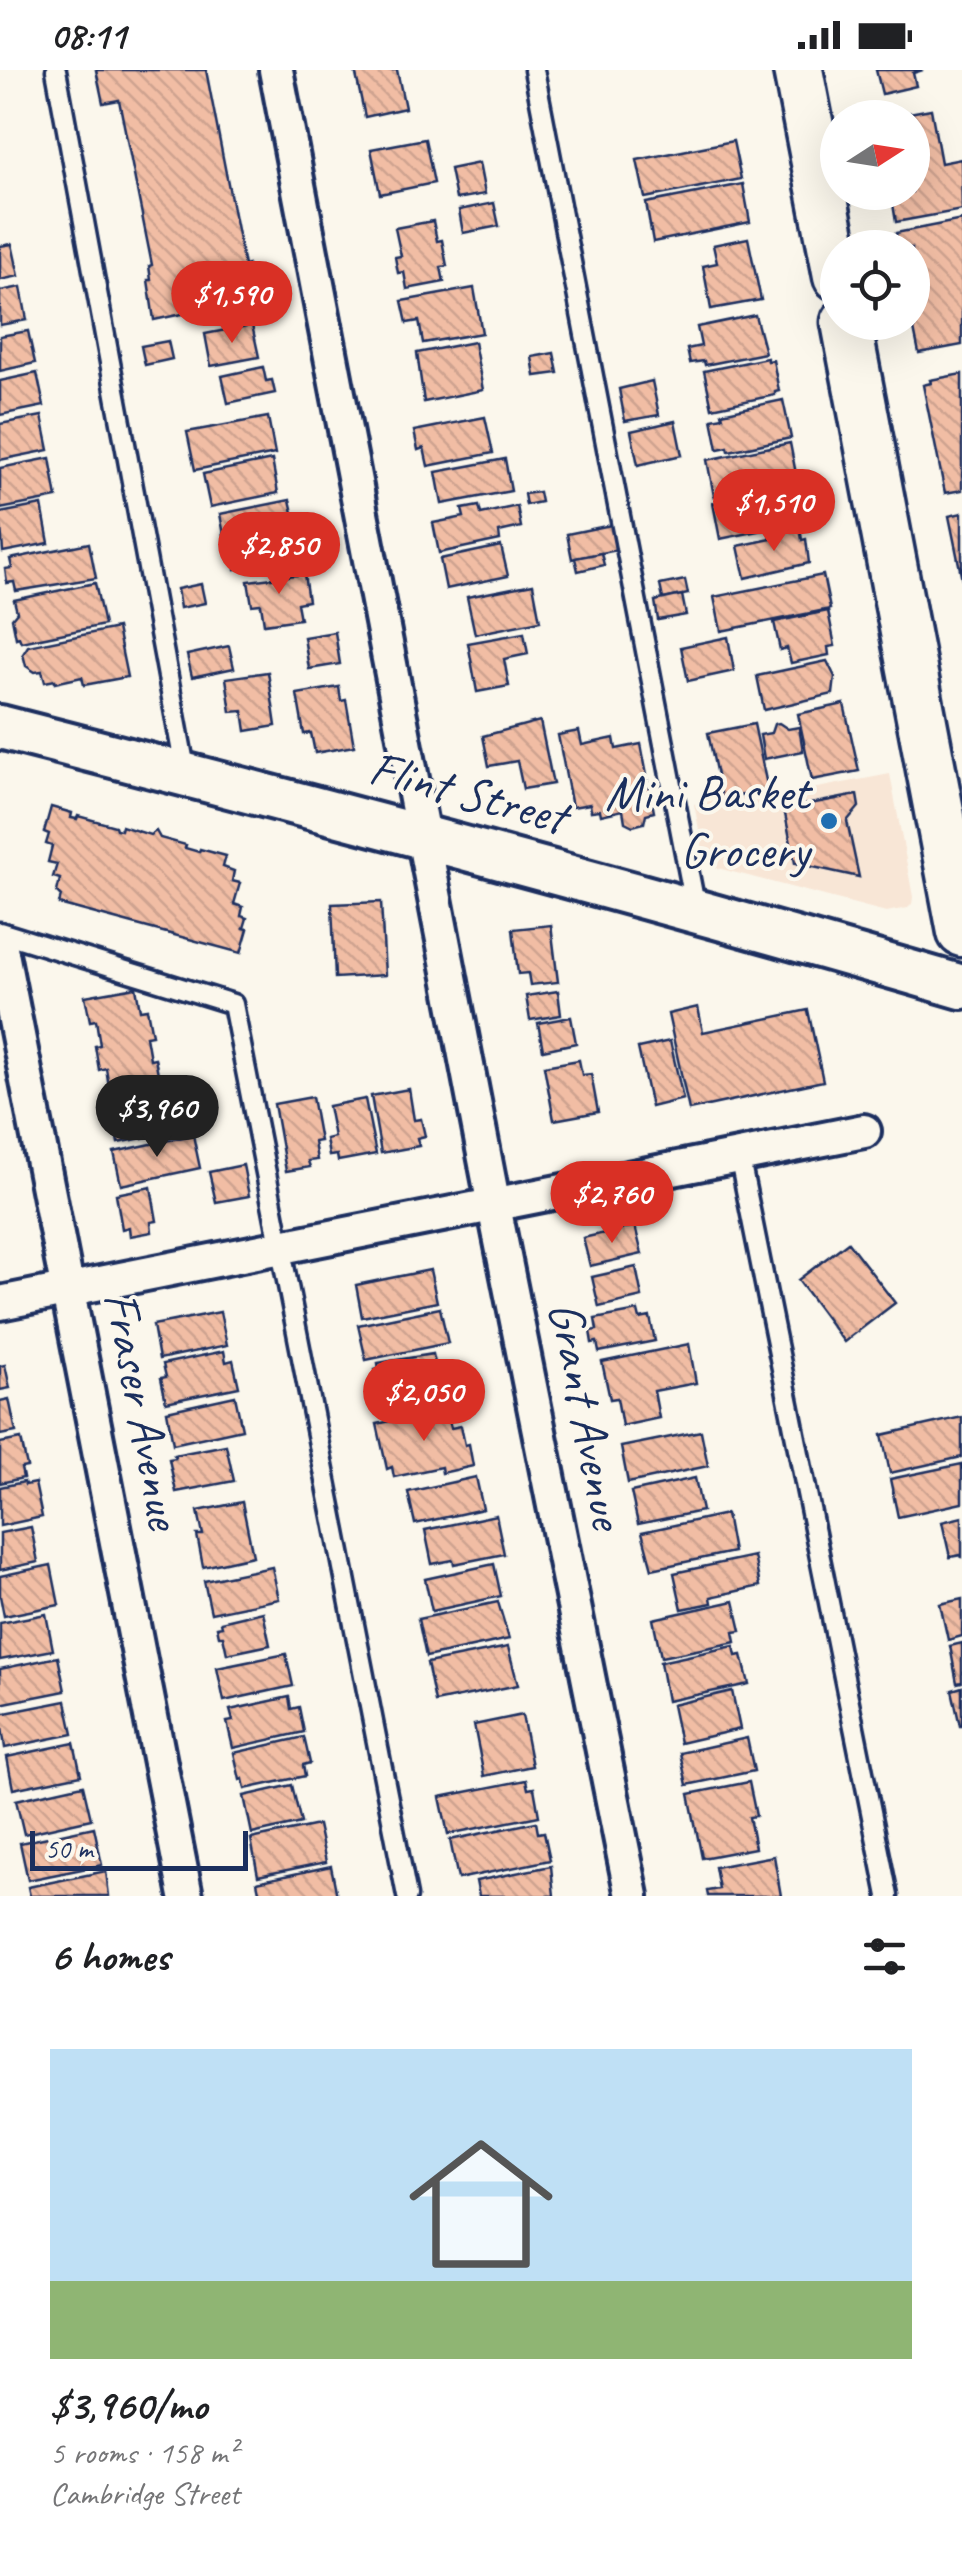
<!DOCTYPE html>
<meta charset="utf-8">
<style>
:root{--surface:#fff;--page:#f6f6f6;--text:#202124;--muted:#757577;--line:#e0e0e0;--accent:#d93025}
body{margin:0;font-family:Caveat,sans-serif;background:var(--page);color:var(--text);height:100vh;display:flex;flex-direction:column;font-size:38px;white-space:nowrap}
*{box-sizing:border-box;margin:0}
p{font-size:32px;color:var(--muted)}
.icon{flex:none;width:55px;height:55px;fill:none;stroke:currentColor;stroke-width:2;stroke-linecap:round;stroke-linejoin:round}
.map{position:relative;height:1826px;overflow:hidden}
.panel{display:flex;flex-direction:column;background:var(--surface);flex:1}
.panel>*{flex:none}
.needle{width:65px;rotate:78deg}
.fabs{position:absolute;left:820px;top:30px;display:grid;gap:20px}
.fabs a{display:grid;place-items:center;width:110px;height:110px;border-radius:50%;background:var(--surface);box-shadow:0 10px 40px #0002;font-size:50px}
.scale{position:absolute;left:30px;bottom:25px;width:218px;box-sizing:border-box;padding-left:10px;border:5px solid #1b2f5e;border-top:0;font-size:28px;line-height:35px;white-space:nowrap;color:#1b2f5e;-webkit-text-stroke:8px #fbf7ec;paint-order:stroke}
.price{position:absolute;translate:-50% -85px;padding:0 22px;border-radius:35px;background:var(--accent);color:#fff;font-size:32px;line-height:65px;filter:drop-shadow(0 2px 5px #0008)}
.price::after{content:'';position:absolute;left:50%;top:60px;width:30px;height:22px;margin-left:-15px;background:inherit;clip-path:polygon(0 0,100% 0,50% 100%)}
.price.on{background:#222;color:#fff}
ul{padding:0;list-style:none}
li{display:grid;align-content:center;gap:20px;height:530px;padding:0 50px}
li+li{border-top:2px solid var(--line)}
li span{display:grid;place-items:center;height:310px;border-radius:0px;color:#555}
li>.icon{margin-inline-start:auto}
span .icon{width:180px;height:180px;fill:#fffc;stroke-width:1}
li b{font-size:42px}
h2{display:flex;justify-content:space-between;align-items:center;height:120px;padding:0 50px;font-size:42px}
.status{display:flex;justify-content:space-between;align-items:center;height:70px;padding:0 50px;background:var(--surface);direction:ltr}
.status svg{height:28px;fill:currentColor}
.map>svg:first-child{display:block}
</style>
<div class="status"><b>08:11</b><svg viewBox="0 0 49 12"><path d="M0 12V9h3v3zM5 12V6h3v6zM10 12V3h3v9zM15 12V0h3v12zM26 1h20v11H26zM47 4h2v5h-2z"/></svg></div>
<div class="map">
<svg width="962" height="1826" viewBox="0 0 962 1826">
<defs>
<pattern id="building-back-hatch" width="6" height="6" patternUnits="userSpaceOnUse" patternTransform="scale(2.5)"><rect width="6" height="6" fill="#f1bda4"/><path d="M-1 5l2 2M0 0l6 6M5-1l2 2" fill="none" stroke="#cea390"/></pattern>
</defs>
<rect width="100%" height="100%" fill="#fbf7ec"/>
<filter id="ink" filterUnits="userSpaceOnUse"><feTurbulence type="fractalNoise" baseFrequency=".01" numOctaves="2"/><feDisplacementMap in="SourceGraphic" scale="20" xChannelSelector="R" yChannelSelector="G"/><feConvolveMatrix kernelMatrix="1 2 1 2 8 2 1 2 1" color-interpolation-filters="sRGB"/></filter>
<g filter="url(#ink)">
<polygon fill="#f8e6d6" points="890,704 913,827 912,834 908,838 886,842 706,795 694,734 768,720 770,727"/>
<g fill="url(#building-back-hatch)" stroke="#1b2f5e" stroke-width="2.5">
<polygon points="96,0 206,0 244,196 248,195 257,233 207,243 206,239 154,250 148,210 151,210 149,196 152,195 119,30 103,33"/>
<polygon points="355,0 397,0 405,38 365,47"/>
<polygon points="876,0 923,0 913,3 916,16 882,24"/>
<polygon points="931,39 941,93 961,89 962,140 896,152 891,122 912,122 912,48 882,48"/>
<polygon points="425,69 434,113 380,124 371,79"/>
<polygon points="733,71 741,109 645,128 637,90"/>
<polygon points="479,93 485,124 456,129 450,99"/>
<polygon points="743,114 750,152 653,172 646,133"/>
<polygon points="494,133 499,156 463,163 459,140"/>
<polygon points="962,150 962,275 919,283 912,249 912,178 899,178 896,163"/>
<polygon points="433,151 437,171 442,170 447,196 441,197 444,212 407,219 404,202 398,203 395,187 401,186 395,158"/>
<polygon points="748,168 761,230 711,239 703,196 717,193 713,175"/>
<polygon points="12,174 19,206 0,210 0,176"/>
<polygon points="21,217 27,250 0,255 0,221"/>
<polygon points="474,218 482,263 423,273 419,251 407,253 402,231"/>
<polygon points="755,245 765,283 705,295 704,291 690,293 687,279 701,276 697,257"/>
<polygon points="252,255 259,287 211,296 205,264"/>
<polygon points="28,261 35,293 0,301 0,266"/>
<polygon points="168,271 172,289 145,295 141,276"/>
<polygon points="474,272 483,320 424,332 417,283"/>
<polygon points="554,283 558,303 535,306 532,287"/>
<polygon points="767,288 768,291 773,290 779,321 775,322 775,325 712,338 704,301"/>
<polygon points="263,297 266,311 272,310 275,323 228,333 222,306"/>
<polygon points="37,303 44,336 0,345 0,311"/>
<polygon points="962,304 962,420 945,423 923,315 931,313 930,310"/>
<polygon points="652,311 659,345 625,351 619,319"/>
<polygon points="783,330 791,368 729,381 728,377 718,379 712,349 723,347 722,343"/>
<polygon points="42,346 49,380 0,390 0,354"/>
<polygon points="268,347 275,384 195,400 187,362"/>
<polygon points="485,347 493,383 428,396 424,378 418,380 414,361"/>
<polygon points="675,351 682,385 638,395 631,361"/>
<polygon points="790,373 797,409 714,426 707,390"/>
<polygon points="50,388 57,428 0,439 0,398"/>
<polygon points="505,389 511,421 442,434 436,402"/>
<polygon points="272,390 278,423 210,437 203,404"/>
<polygon points="796,416 803,452 720,469 713,433"/>
<polygon points="539,422 541,432 526,435 524,424"/>
<polygon points="290,430 296,455 291,456 292,462 298,461 302,486 235,499 229,469 225,470 220,444"/>
<polygon points="42,435 49,473 3,482 0,443"/>
<polygon points="479,436 481,444 517,436 521,457 499,462 500,470 439,483 433,453 464,447 462,439"/>
<polygon points="962,443 962,509 949,446"/>
<polygon points="611,455 617,480 572,489 567,464"/>
<polygon points="800,458 802,470 806,469 809,493 745,508 738,476 771,469 770,465"/>
<polygon points="89,473 96,508 16,521 14,512 7,513 5,499 12,498 10,489"/>
<polygon points="501,476 508,506 446,519 440,489"/>
<polygon points="601,483 604,495 578,501 575,488"/>
<polygon points="304,504 308,531 297,533 300,549 264,554 261,534 252,535 248,511"/>
<polygon points="823,505 830,539 721,561 714,527"/>
<polygon points="685,510 688,524 663,529 660,515"/>
<polygon points="95,513 104,555 21,572 19,567 16,568 12,548 17,542 14,530"/>
<polygon points="201,514 205,533 180,538 177,519"/>
<polygon points="533,514 540,551 475,564 467,527"/>
<polygon points="682,525 686,545 658,550 655,531"/>
<polygon points="828,541 835,576 828,577 829,585 791,593 787,578 780,580 774,552"/>
<polygon points="117,558 127,607 84,615 82,607 55,613 55,610 45,612 42,601 35,602 26,596 23,584 28,576"/>
<polygon points="335,562 340,594 309,599 304,567"/>
<polygon points="524,563 528,584 504,589 509,616 477,622 468,573"/>
<polygon points="728,567 734,601 688,611 681,577"/>
<polygon points="229,576 234,598 192,607 187,585"/>
<polygon points="827,591 835,607 833,624 764,640 757,606"/>
<polygon points="268,602 276,656 246,661 243,641 231,642 226,608"/>
<polygon points="339,617 341,631 346,630 354,676 315,683 311,663 304,664 297,624"/>
<polygon points="844,634 859,701 812,710 798,644"/>
<polygon points="540,651 553,714 523,719 517,691 489,696 483,666"/>
<polygon points="779,653 788,659 799,657 803,681 764,689 760,665 771,663 774,654"/>
<polygon points="754,654 768,720 722,729 708,663"/>
<polygon points="579,661 582,675 614,668 616,679 641,674 654,742 646,744 644,753 633,756 625,752 623,740 601,745 600,740 591,741 590,734 572,737 558,665"/>
<polygon points="857,725 859,737 847,751 859,807 795,793 784,739"/>
<polygon points="51,737 72,743 71,748 77,749 78,746 115,756 116,759 121,760 122,756 150,765 156,761 160,768 186,775 185,778 199,782 200,779 226,786 223,797 234,801 232,811 240,813 234,834 243,837 241,846 247,848 244,858 248,859 241,883 59,834 61,826 57,822 60,809 53,807 57,794 48,792 52,776 46,774 49,764 44,762"/>
<polygon points="381,832 385,905 335,908 332,834"/>
<polygon points="551,855 558,912 530,915 528,903 518,904 513,859"/>
<polygon points="136,917 140,940 147,939 152,965 146,966 150,989 155,988 160,1014 110,1023 106,998 99,1000 95,976 100,975 96,950 90,951 85,926"/>
<polygon points="558,921 561,945 530,950 526,926"/>
<polygon points="698,937 703,962 808,940 823,1011 689,1040 668,944"/>
<polygon points="571,947 576,973 543,980 538,953"/>
<polygon points="670,971 683,1029 651,1037 638,978"/>
<polygon points="579,990 582,1005 591,1004 598,1042 554,1050 544,996"/>
<polygon points="195,1019 203,1056 118,1073 111,1036"/>
<polygon points="409,1019 414,1050 421,1049 425,1066 417,1068 419,1076 381,1083 371,1026"/>
<polygon points="312,1027 320,1071 314,1072 317,1090 308,1091 310,1097 286,1101 274,1034"/>
<polygon points="365,1029 376,1084 338,1091 337,1085 329,1086 326,1069 334,1067 328,1036"/>
<polygon points="193,1065 200,1098 121,1115 114,1082"/>
<polygon points="243,1095 249,1126 216,1132 209,1102"/>
<polygon points="151,1117 157,1151 151,1152 152,1162 130,1166 129,1157 122,1159 116,1124"/>
<polygon points="635,1156 642,1184 590,1196 583,1168"/>
<polygon points="848,1172 895,1233 844,1272 798,1210"/>
<polygon points="636,1197 642,1227 599,1237 592,1207"/>
<polygon points="430,1200 437,1232 362,1247 356,1215"/>
<polygon points="440,1238 448,1273 366,1290 358,1255"/>
<polygon points="638,1241 640,1249 650,1247 655,1271 599,1282 597,1272 592,1273 590,1261 597,1260 595,1249"/>
<polygon points="220,1242 227,1275 159,1289 153,1255"/>
<polygon points="689,1274 696,1313 654,1321 659,1348 622,1356 617,1328 610,1329 602,1292"/>
<polygon points="224,1281 226,1292 233,1290 239,1317 166,1332 161,1308 166,1307 163,1294"/>
<polygon points="433,1284 441,1321 394,1330 390,1311 378,1314 375,1300 379,1299 378,1293"/>
<polygon points="5,1295 10,1318 0,1320 0,1296"/>
<polygon points="235,1326 242,1359 173,1374 167,1341"/>
<polygon points="9,1329 16,1362 0,1365 0,1331"/>
<polygon points="446,1339 451,1358 461,1356 465,1375 469,1374 473,1396 442,1403 441,1397 394,1407 392,1397 387,1399 377,1354"/>
<polygon points="962,1347 962,1387 890,1403 882,1365"/>
<polygon points="701,1361 708,1396 628,1413 621,1377"/>
<polygon points="21,1369 27,1397 21,1398 23,1408 0,1413 0,1373"/>
<polygon points="226,1375 234,1411 176,1422 169,1389 175,1388 174,1385"/>
<polygon points="962,1394 962,1433 898,1447 890,1409"/>
<polygon points="476,1407 483,1439 415,1454 408,1422"/>
<polygon points="695,1408 702,1441 638,1454 631,1422"/>
<polygon points="24,1412 25,1415 35,1413 42,1447 0,1456 0,1417"/>
<polygon points="242,1432 253,1486 203,1497 197,1465 203,1465 198,1441"/>
<polygon points="726,1444 733,1482 652,1499 642,1462"/>
<polygon points="496,1445 504,1484 454,1494 453,1490 432,1494 425,1460"/>
<polygon points="962,1447 962,1488 961,1485 950,1487 942,1452"/>
<polygon points="31,1457 38,1492 0,1500 0,1463"/>
<polygon points="754,1486 760,1516 711,1527 712,1533 682,1539 674,1503"/>
<polygon points="494,1494 501,1526 432,1541 425,1509"/>
<polygon points="51,1495 59,1535 4,1546 0,1526 0,1506"/>
<polygon points="272,1497 279,1529 211,1543 204,1511"/>
<polygon points="962,1529 962,1566 948,1570 940,1534"/>
<polygon points="734,1531 741,1561 734,1562 736,1572 661,1587 653,1549"/>
<polygon points="498,1532 509,1569 426,1587 418,1549"/>
<polygon points="263,1542 270,1575 227,1584 223,1566 219,1566 217,1557 222,1556 221,1552"/>
<polygon points="46,1544 53,1580 0,1590 0,1553"/>
<polygon points="962,1573 962,1612 957,1613 950,1576"/>
<polygon points="734,1576 736,1586 742,1585 749,1614 667,1631 660,1592"/>
<polygon points="508,1577 518,1615 435,1632 427,1593"/>
<polygon points="286,1584 293,1616 224,1631 217,1598"/>
<polygon points="58,1587 65,1621 0,1634 0,1599"/>
<polygon points="962,1617 962,1656 960,1656 952,1620"/>
<polygon points="732,1621 740,1659 680,1673 672,1635"/>
<polygon points="289,1627 291,1639 299,1637 304,1662 233,1678 227,1652 233,1651 230,1640"/>
<polygon points="66,1631 73,1664 5,1678 0,1644"/>
<polygon points="522,1645 532,1696 484,1706 474,1655"/>
<polygon points="304,1667 310,1693 303,1695 305,1706 245,1719 243,1709 240,1710 234,1683"/>
<polygon points="747,1668 754,1701 687,1715 680,1683"/>
<polygon points="74,1673 81,1705 13,1719 7,1687"/>
<polygon points="526,1710 528,1719 534,1718 539,1746 448,1764 440,1727"/>
<polygon points="749,1712 756,1746 749,1747 755,1778 702,1788 689,1724"/>
<polygon points="83,1715 91,1749 24,1764 16,1730"/>
<polygon points="292,1715 301,1753 252,1764 244,1726"/>
<polygon points="536,1752 538,1763 544,1762 550,1790 458,1809 450,1770"/>
<polygon points="318,1755 326,1792 258,1806 251,1769"/>
<polygon points="94,1757 102,1795 28,1810 20,1773"/>
<polygon points="774,1786 781,1826 708,1826 707,1821 719,1819 715,1797"/>
<polygon points="331,1796 337,1826 260,1826 257,1812"/>
<polygon points="551,1796 554,1826 479,1826 476,1811"/>
<polygon points="106,1801 109,1826 30,1826 28,1817"/>
</g>
<g fill="none" stroke-linecap="round" stroke-linejoin="round">
<g stroke="#1b2f5e" stroke-width="25">
<g id="service">
<polyline points="56,0 186,704"/>
<polyline points="534,0 696,840"/>
<polyline points="0,862 233,934 407,1826"/>
<polyline points="739,1085 888,1826"/>
</g>
</g>
<g stroke="#1b2f5e" stroke-width="40">
<g id="minor">
<polyline points="276,0 494,1136 632,1826"/>
<polyline points="0,873 186,1826"/>
<polyline points="0,1233 864,1061"/>
</g>
</g>
<g stroke="#1b2f5e" stroke-width="50">
<path id="tertiary" d="M0 657C322 739 643 824 962 917"/>
</g>
<g stroke="#1b2f5e" stroke-width="55">
<g id="secondary">
<polyline points="798,0 838,206"/>
<polyline points="846,252 962,862"/>
</g>
</g>
<use href="#service" stroke="#fbf7ec" stroke-width="18"/>
<use href="#minor" stroke="#fbf7ec" stroke-width="32"/>
<use href="#tertiary" stroke="#fbf7ec" stroke-width="42"/>
<use href="#secondary" stroke="#fbf7ec" stroke-width="48"/>
</g>
</g>
<circle fill="#1f6fb2" stroke="#fbf7ec" stroke-width="4" cx="829" cy="751" r="10"/>
<g text-anchor="middle" dominant-baseline="central" stroke-width="8" stroke-linejoin="round" paint-order="stroke">
<g font-size="50" fill="#1b2f5e" stroke="#fbf7ec">
<text transform="translate(468 722) rotate(15)">Flint Street</text>
<text transform="translate(143 1340) rotate(79)">Fraser Avenue</text>
<text transform="translate(587 1345) rotate(79)">Grant Avenue</text>
</g>
<g font-size="50" fill="#1b2f5e" stroke="#fbf7ec" text-anchor="end">
<text x="809" y="722">Mini Basket<tspan x="809" dy="58">Grocery</tspan></text>
</g>
</g>
</svg>
<div class="fabs">
<a><svg class="needle" viewBox="-14 -14 28 28"><path d="M0-13l5 13h-10z" fill="#e53935"/><path d="M0 13l5-13h-10z" fill="#757577"/></svg></a>
<a><svg class="icon" aria-label="locate" viewBox="0 0 24 24"><circle cx="12" cy="12" r="6"/><path d="M12 2v4M12 18v4M2 12h4M18 12h4"/></svg></a>
</div>
<div class="scale">50 m</div>
<b class="price" style="left:232px;top:276px">$1,590</b>
<b class="price" style="left:774px;top:484px">$1,510</b>
<b class="price" style="left:279px;top:527px">$2,850</b>
<b class="price on" style="left:157px;top:1090px">$3,960</b>
<b class="price" style="left:612px;top:1176px">$2,760</b>
<b class="price" style="left:424px;top:1374px">$2,050</b>
</div>
<section class="panel">
<h2>6 homes<svg class="icon" aria-label="filters" viewBox="0 0 24 24"><path d="M4 7h16M4 17h16"/><circle cx="9" cy="7" r="2"/><circle cx="15" cy="17" r="2"/></svg></h2>
<ul>
<li><span style="background:linear-gradient(#bfe0f5 75%,#8fb573 0)"><svg class="icon" aria-label="home" viewBox="0 0 24 24"><path d="M3 11l9-7 9 7M6 9v11h12V9"/></svg></span><div><b>$3,960/mo</b><p>5 rooms · 158 m²</p><p>Cambridge Street</p></div></li>
</ul>
</section>
